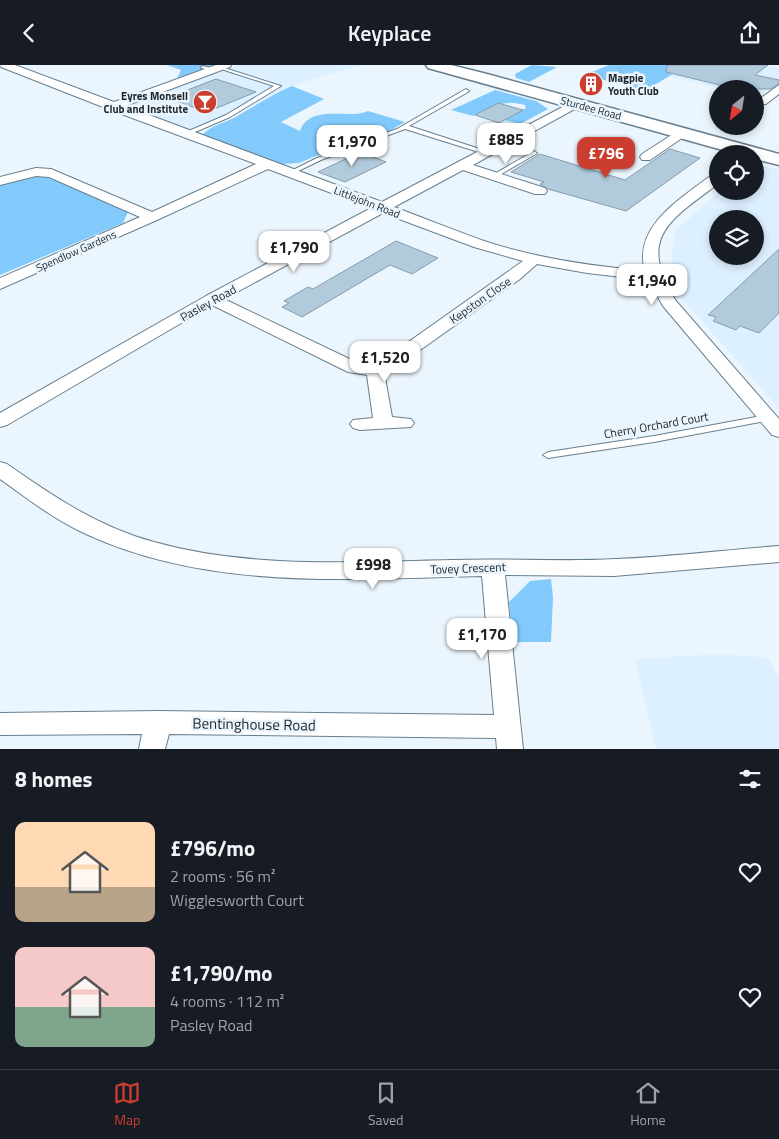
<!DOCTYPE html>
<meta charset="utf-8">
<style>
:root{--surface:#171b24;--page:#242831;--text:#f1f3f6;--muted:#9ea1a6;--line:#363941;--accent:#ca3d2f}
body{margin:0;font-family:"Titillium Web",sans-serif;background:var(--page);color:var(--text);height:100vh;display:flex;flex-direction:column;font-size:19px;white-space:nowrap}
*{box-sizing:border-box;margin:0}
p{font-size:16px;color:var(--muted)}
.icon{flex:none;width:28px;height:28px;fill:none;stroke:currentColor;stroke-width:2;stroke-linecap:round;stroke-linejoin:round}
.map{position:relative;height:684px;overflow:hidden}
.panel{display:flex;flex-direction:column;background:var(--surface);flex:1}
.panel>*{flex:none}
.needle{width:32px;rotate:210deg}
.controls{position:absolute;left:709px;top:15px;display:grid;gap:10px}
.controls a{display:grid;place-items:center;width:55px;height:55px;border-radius:50%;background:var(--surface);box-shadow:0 2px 8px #0003;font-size:25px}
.price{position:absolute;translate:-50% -42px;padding:0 11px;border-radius:10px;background:#fff;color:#222;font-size:16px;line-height:32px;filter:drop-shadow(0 1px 2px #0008)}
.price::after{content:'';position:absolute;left:50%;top:30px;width:15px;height:11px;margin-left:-8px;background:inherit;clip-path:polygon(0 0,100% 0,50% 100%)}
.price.active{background:var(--accent);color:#fff}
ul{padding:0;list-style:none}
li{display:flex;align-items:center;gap:15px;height:125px;padding:0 15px}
li span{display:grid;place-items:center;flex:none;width:140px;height:100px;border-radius:10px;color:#555}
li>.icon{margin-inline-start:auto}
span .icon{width:60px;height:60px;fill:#fffc;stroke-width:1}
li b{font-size:21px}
h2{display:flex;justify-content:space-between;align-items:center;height:60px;padding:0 15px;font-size:21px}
header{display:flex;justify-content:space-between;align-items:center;height:65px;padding:0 15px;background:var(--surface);font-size:22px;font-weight:600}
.tab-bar{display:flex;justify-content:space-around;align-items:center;height:70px;border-top:1px solid var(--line);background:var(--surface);font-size:14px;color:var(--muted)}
.tab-bar a{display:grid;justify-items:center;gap:2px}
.tab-bar .active{color:var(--accent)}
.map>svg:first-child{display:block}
</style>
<header><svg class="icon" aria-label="back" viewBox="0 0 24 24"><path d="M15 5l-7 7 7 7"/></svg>Keyplace<svg class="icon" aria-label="share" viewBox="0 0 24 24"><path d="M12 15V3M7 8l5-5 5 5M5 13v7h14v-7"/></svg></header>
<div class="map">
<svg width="779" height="684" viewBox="0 0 779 684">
<rect width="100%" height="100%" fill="#ebf5fd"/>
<g fill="#ddf0ff" fill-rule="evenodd">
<polygon points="238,0 361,0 285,23 227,54 193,65 134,45 131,38"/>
<polygon points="687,0 766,0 779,3 779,16 757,32 755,32 755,24 722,24 669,11"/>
<path d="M755 100 779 104V343L683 235 670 209 675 166 720 126H755ZM718 154H755V191H718Z"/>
<polygon points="720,589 769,593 776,609 779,609 779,684 656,684 635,594"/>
</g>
<g fill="#82cafc">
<polygon points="167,0 216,0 177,14 181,5"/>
<polygon points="532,0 557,2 529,17 516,13 515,9"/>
<polygon points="609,0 687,0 645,26 585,10"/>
<path d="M292 21 324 34 281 57 300 66C310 38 350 55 368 46L405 57 386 68 338 82 299 98 282 99 201 72C209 61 221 59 234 53 253 42 271 30 292 21Z"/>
<path d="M495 25 536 36 548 44 520 59 504 55 526 43 525 40C504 34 491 42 473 51L451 45Z"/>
<polygon points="34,110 51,112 128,147 123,158 0,210 0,119"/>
<polygon points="551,514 553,532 551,577 513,577 509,537 530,516"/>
</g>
<g fill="#b1cadc" stroke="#859dae">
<polygon points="667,0 768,0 755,10 779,15 779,18 771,24 736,24 666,7"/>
<polygon points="216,14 256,27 207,47 167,33"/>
<polygon points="498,38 523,45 499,58 475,50"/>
<polygon points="670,84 700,93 626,146 548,124 540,119 544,117 511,107 540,89 625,115"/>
<polygon points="360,87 386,97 345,117 318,107"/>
<polygon points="396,176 438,193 412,209 390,200 302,252 282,242 289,238 284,236 308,222 313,224"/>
<polygon points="779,184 779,248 759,268 740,261 736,265 713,256 716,252 708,250"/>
</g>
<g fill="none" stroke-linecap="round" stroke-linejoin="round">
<g stroke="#677f8f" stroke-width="2">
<g id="lane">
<polygon points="203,1 215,4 215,5 213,6 201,3 201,2"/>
<polygon points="218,1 281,21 230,52 188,70 184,70 184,68 226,50 274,21 218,3"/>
<polygon points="466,24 469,26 468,27 409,61 489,87 489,89 485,89 405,64 321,95 292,109 287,108 317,93 397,64"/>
<polygon points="534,86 537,88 536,89 496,112 491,111"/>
<polygon points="767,350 771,353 770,355 654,377 548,393 543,390 548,387 654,371"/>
</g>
</g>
<g stroke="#677f8f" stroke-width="2">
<g id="street">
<path d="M0 0H15L114 37 216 0H231L230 2 125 41 382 137 572 37H580L582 39 580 41 473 100 545 123 547 126 545 129H535L463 105 394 142C424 153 453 165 484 176 535 193 591 201 645 206 632 161 683 132 713 109L718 108V119C668 156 637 173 676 236L779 354V372L772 370 663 241 648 215 587 208 537 199 520 214 395 303 384 307 392 352 411 354 414 358 411 362 360 365 353 363 350 359 353 355 373 353 367 310 348 307 212 240 7 360 0 362V348L206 231 371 143 268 104 157 155 0 224V213L140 152 49 112 36 111 0 120V112L36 103 51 104 152 147 256 99 108 44 1 2ZM383 148 474 182 523 196 383 295 372 299H360L224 234Z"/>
<polygon points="779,20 779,29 766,39 758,39 756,37 758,35"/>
<polygon points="681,64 685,65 687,68 685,71 650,95 642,95 640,92 642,89"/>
<path d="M0 397 7 399C54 432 99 462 154 477 251 504 354 497 452 495 507 493 561 497 616 494 670 492 725 485 779 481V497L614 511 505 510 523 684H497L496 673 169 669 165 684H139L142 669 0 670V648L158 646 494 650 482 511C350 514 210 526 86 469 55 455 28 434 0 414Z"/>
</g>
</g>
<g stroke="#677f8f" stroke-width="3">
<polygon id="secondary" points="426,0 451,0 487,9 779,89 779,100 755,94 755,89 737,89 428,3"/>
</g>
<use href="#lane" fill="#fff" fill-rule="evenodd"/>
<use href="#street" fill="#fff" fill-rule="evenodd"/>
<use href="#secondary" fill="#fff" fill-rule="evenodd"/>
</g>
<defs>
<g id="building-disc" transform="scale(1.25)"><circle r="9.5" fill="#ca3d2f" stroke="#ebf5fd"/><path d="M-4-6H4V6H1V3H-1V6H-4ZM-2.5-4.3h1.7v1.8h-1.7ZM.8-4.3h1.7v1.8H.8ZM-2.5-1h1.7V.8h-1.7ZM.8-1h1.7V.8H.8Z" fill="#fff"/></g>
<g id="bar-disc" transform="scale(1.25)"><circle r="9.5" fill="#ca3d2f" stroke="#ebf5fd"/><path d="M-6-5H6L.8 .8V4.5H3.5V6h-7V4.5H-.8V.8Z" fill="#fff"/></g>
</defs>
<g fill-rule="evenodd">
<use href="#building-disc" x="591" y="19"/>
<use href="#bar-disc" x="205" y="37"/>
</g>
<g text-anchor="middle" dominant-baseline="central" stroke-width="5" stroke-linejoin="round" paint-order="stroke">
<g font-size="11" font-weight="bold" fill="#1c252c" stroke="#ebf5fd" text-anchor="start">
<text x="608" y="13">Magpie<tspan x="608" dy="13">Youth Club</tspan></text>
<text x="188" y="31" text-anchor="end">Eyres Monsell<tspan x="188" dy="13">Club and Institute</tspan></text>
</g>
<g font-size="11" fill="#1c252c" stroke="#ebf5fd">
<text transform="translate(591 43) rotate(15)">Sturdee Road</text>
<text transform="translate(367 137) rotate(21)">Littlejohn Road</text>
<text transform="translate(76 186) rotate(-24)">Spendlow Gardens</text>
</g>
<g font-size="12" fill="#1c252c" stroke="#ebf5fd">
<text transform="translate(480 235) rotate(-35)">Kepston Close</text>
<text transform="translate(208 238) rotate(-29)">Pasley Road</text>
<text transform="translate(656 360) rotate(-10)">Cherry Orchard Court</text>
<text transform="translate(468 503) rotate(-2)">Tovey Crescent</text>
</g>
<g font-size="15" fill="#1c252c" stroke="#ebf5fd">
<text transform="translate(254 659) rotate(1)">Bentinghouse Road</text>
</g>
</g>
</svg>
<div class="controls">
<a><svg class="needle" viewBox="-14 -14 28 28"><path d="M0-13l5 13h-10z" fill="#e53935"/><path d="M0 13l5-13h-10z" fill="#9ea1a6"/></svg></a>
<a><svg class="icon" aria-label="locate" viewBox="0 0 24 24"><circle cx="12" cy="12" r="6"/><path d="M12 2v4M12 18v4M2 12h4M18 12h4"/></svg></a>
<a><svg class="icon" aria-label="layers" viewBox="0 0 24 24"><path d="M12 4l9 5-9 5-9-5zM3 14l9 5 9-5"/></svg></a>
</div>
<b class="price" style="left:506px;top:100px">£885</b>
<b class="price" style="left:352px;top:102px">£1,970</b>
<b class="price active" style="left:606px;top:114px">£796</b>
<b class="price" style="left:294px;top:208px">£1,790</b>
<b class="price" style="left:652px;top:241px">£1,940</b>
<b class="price" style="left:385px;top:318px">£1,520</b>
<b class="price" style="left:373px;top:525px">£998</b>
<b class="price" style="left:482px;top:595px">£1,170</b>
</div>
<section class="panel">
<h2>8 homes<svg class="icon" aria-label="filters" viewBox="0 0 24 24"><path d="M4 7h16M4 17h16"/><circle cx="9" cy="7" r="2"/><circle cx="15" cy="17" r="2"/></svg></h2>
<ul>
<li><span style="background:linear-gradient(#ffd9b3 65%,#b9a48a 0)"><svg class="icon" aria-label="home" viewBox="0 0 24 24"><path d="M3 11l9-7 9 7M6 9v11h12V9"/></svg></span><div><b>£796/mo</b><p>2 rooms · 56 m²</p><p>Wigglesworth Court</p></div><svg class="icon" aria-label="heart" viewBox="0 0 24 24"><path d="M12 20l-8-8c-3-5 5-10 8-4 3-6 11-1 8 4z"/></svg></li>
<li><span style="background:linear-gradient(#f6c9c9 60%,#7fa58c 0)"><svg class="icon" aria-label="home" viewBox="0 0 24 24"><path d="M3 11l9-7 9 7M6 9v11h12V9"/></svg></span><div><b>£1,790/mo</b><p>4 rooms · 112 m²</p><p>Pasley Road</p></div><svg class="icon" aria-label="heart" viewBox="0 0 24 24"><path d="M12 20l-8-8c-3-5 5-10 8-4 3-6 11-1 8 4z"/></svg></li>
</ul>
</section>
<nav class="tab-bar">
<a class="active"><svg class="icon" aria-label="map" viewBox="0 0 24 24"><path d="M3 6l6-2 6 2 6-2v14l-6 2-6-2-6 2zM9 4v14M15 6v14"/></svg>Map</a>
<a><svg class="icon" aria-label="saved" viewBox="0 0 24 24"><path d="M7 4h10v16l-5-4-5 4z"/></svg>Saved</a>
<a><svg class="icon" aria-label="home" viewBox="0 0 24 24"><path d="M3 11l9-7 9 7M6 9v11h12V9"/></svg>Home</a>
</nav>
